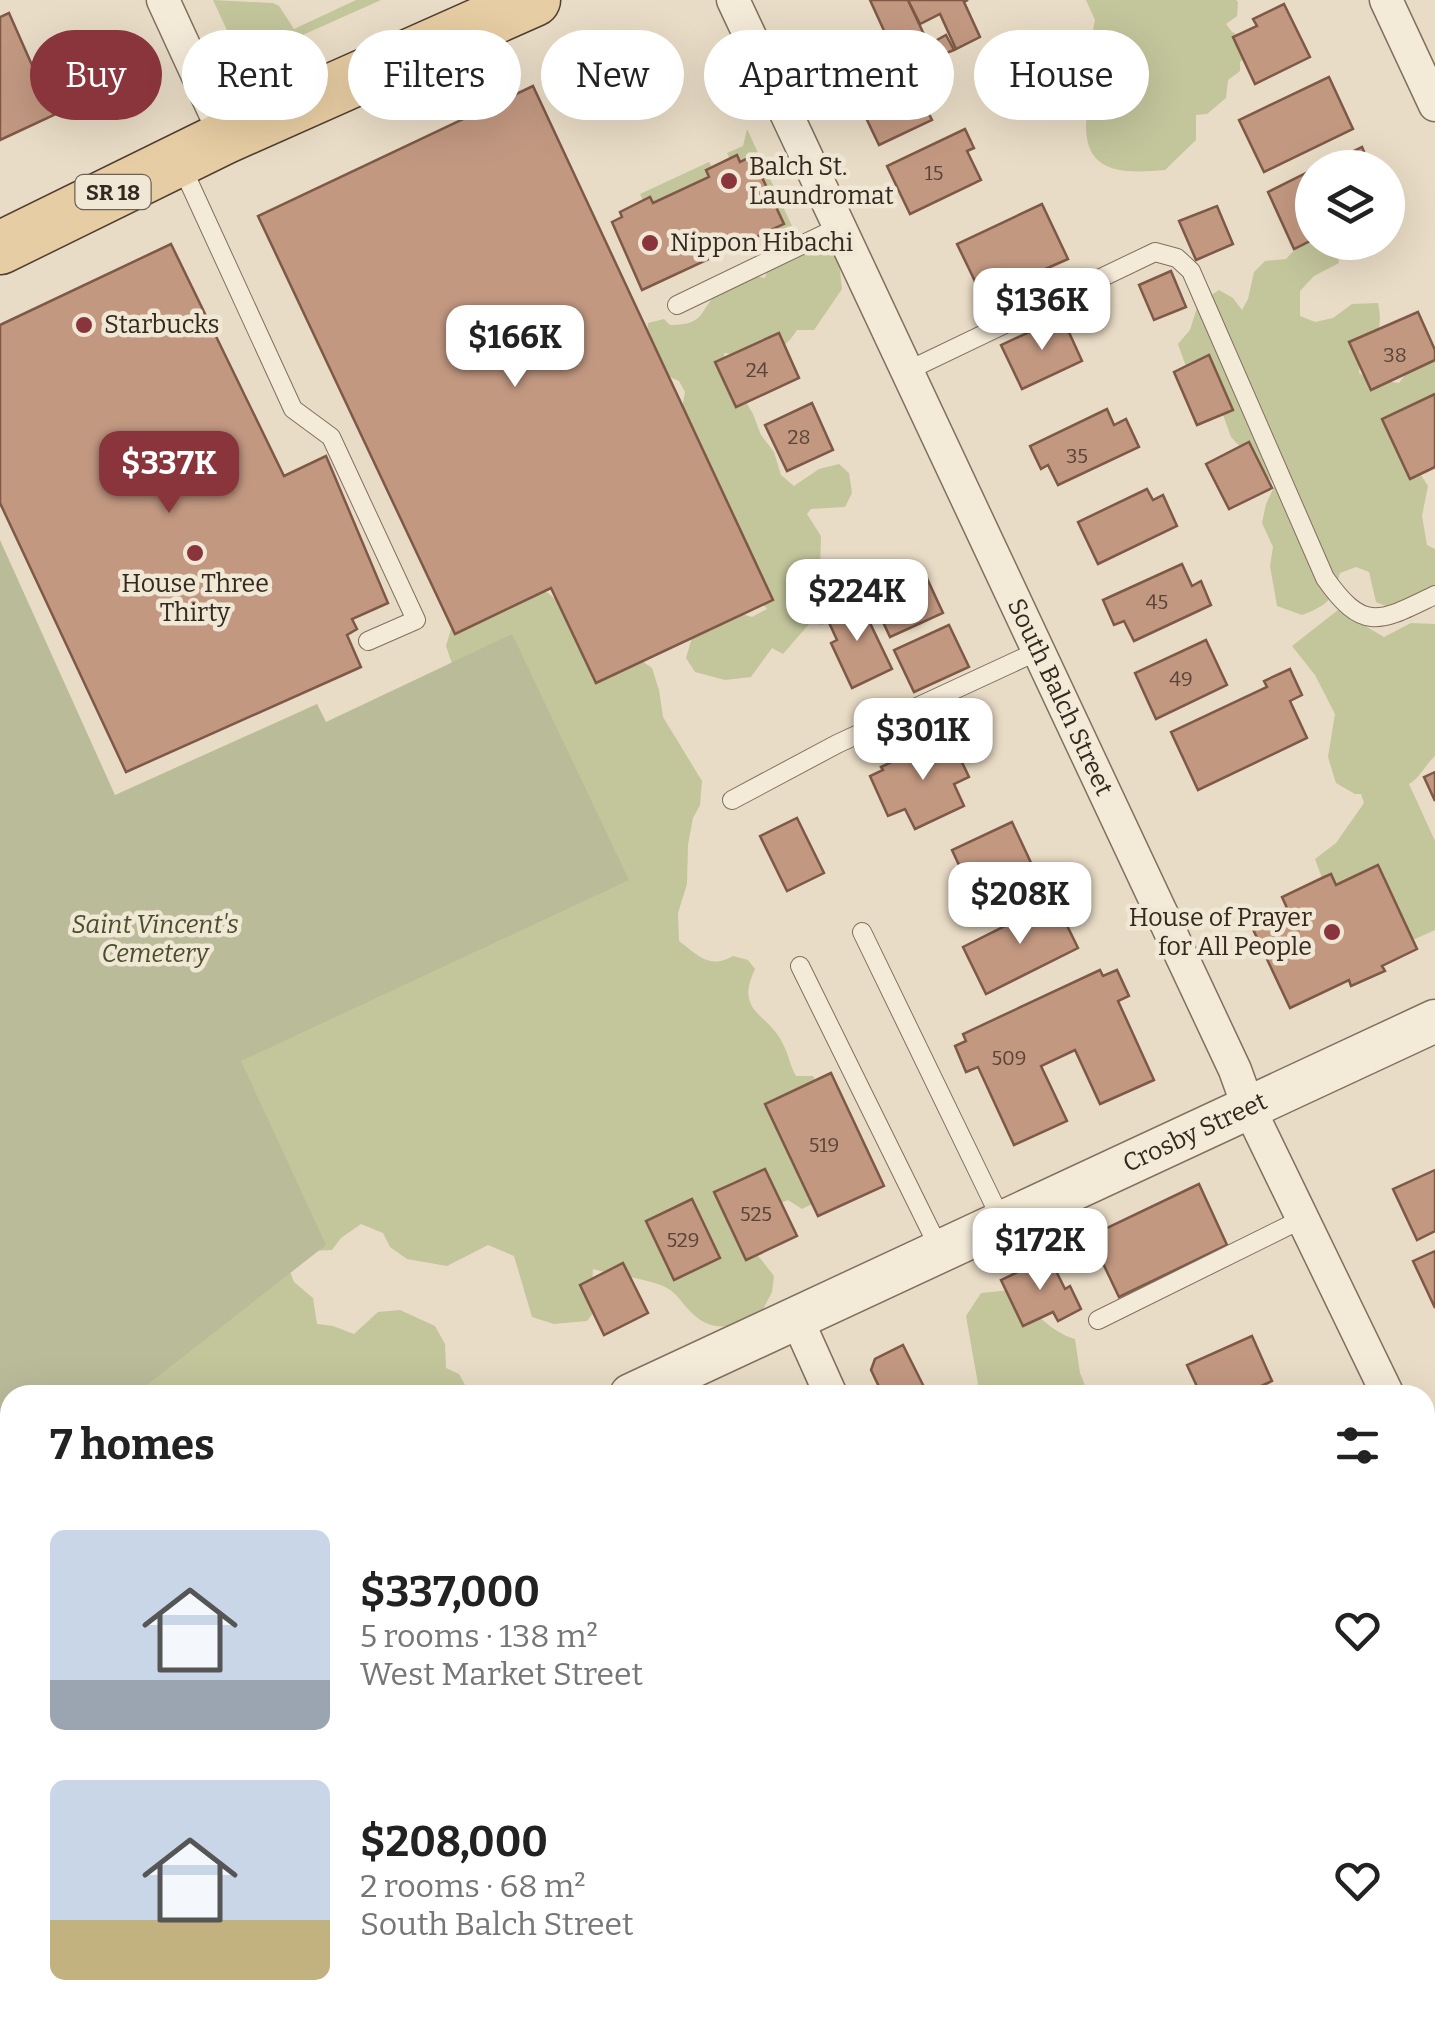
<!DOCTYPE html>
<meta charset="utf-8">
<style>
:root{--surface:#fff;--page:#f6f6f6;--text:#222;--muted:#767676;--accent:#89353b}
body{margin:0;font-family:Bitter,serif;background:var(--page);color:var(--text);height:100vh;display:flex;flex-direction:column;font-size:38px;white-space:nowrap}
*{box-sizing:border-box;margin:0}
p{font-size:32px;color:var(--muted)}
.icon{flex:none;width:55px;height:55px;fill:none;stroke:currentColor;stroke-width:2;stroke-linecap:round;stroke-linejoin:round}
.map{position:relative;flex:1;overflow:hidden}
.panel{position:absolute;left:0px;top:1385px;width:1435px;height:642px;display:flex;flex-direction:column;background:var(--surface);border-radius:30px 30px 0 0;box-shadow:0 10px 40px #0002}
.panel>*{flex:none}
.hud{position:absolute;left:30px;top:30px;width:1375px;height:90px;display:flex;gap:20px}
.tools{position:absolute;left:1295px;top:150px;display:grid;gap:20px}
.tools a{display:grid;place-items:center;width:110px;height:110px;border-radius:50%;background:var(--surface);box-shadow:0 10px 40px #0002;font-size:50px}
.price{position:absolute;translate:-50% -85px;padding:0 22px;border-radius:20px;background:#fff;color:#222;font-size:32px;line-height:65px;filter:drop-shadow(0 2px 5px #0008)}
.price::after{content:'';position:absolute;left:50%;top:60px;width:30px;height:22px;margin-left:-15px;background:inherit;clip-path:polygon(0 0,100% 0,50% 100%)}
.price.on{background:var(--accent);color:#fff}
ul{padding:0;list-style:none}
li{display:flex;align-items:center;gap:30px;height:250px;padding:0 50px}
li span{display:grid;place-items:center;flex:none;width:280px;height:200px;border-radius:15px;color:#555}
li>.icon{margin-inline-start:auto}
span .icon{width:120px;height:120px;fill:#fffc;stroke-width:1}
li b{font-size:42px}
h2{display:flex;justify-content:space-between;align-items:center;height:120px;padding:0 50px;font-size:42px}
.pill{padding:0 35px;border-radius:45px;background:var(--surface);box-shadow:0 10px 40px #0002;font-size:35px;line-height:90px}
.pill.on{background:var(--accent);color:#fff}
.map>svg:first-child{display:block}
</style>
<div class="map">
<svg width="1435" height="2027" viewBox="0 0 1435 2027">
<rect width="100%" height="100%" fill="#e9dcc6"/>
<g fill="#c3c59b">
<polygon points="213,0 273,3 279,6 294,29 356,0 381,0 251,58 244,57 237,52"/>
<path d="M1086 0H1236L1238 2 1237 16 1226 24 1232 32 1242 37 1249 53 1240 62V71L1228 80 1226 98 1207 114 1196 115V140L1165 170C1128 173 1087 176 1086 128 1086 119 1088 104 1093 96 1098 88 1111 82 1118 75L1099 55 1092 35 1095 20Z"/>
<polygon points="747,129 792,226 781,231 775,228 784,223 753,157 740,162 737,156 730,159 727,153 743,146"/>
<polygon points="709,162 712,167 706,171 709,177 653,203 643,201 640,194"/>
<path d="M1308 236 1312 237V242L1329 243 1337 247 1339 263 1314 276 1300 291V316L1315 322 1333 318 1352 304 1378 303C1382 323 1381 337 1362 347L1359 373 1370 379 1399 383 1412 366 1435 357V403L1417 469 1428 486 1422 516 1427 545 1435 549V605C1416 613 1395 611 1376 602L1369 572 1356 567 1340 573C1332 600 1330 604 1302 615L1277 606 1270 566 1273 547 1262 523 1266 504 1275 485 1231 437 1223 415 1220 394 1189 375 1178 344 1190 330 1198 304 1219 290 1233 298 1242 310 1248 299 1254 272 1265 261 1286 259Z"/>
<path d="M799 238 825 248 839 261 842 289 814 330H797C779 359 754 358 724 353L726 374 742 395 753 414 761 435 774 452 781 475 794 486 819 469 839 464 849 473 852 493 845 507 811 509 807 514 821 536 820 571 833 614 823 625 810 623 783 654 772 648 751 677 725 680 695 672 686 658 696 624 718 607 752 617 767 609 753 593 679 425 685 392 679 381 659 372 646 341 648 323 664 319 670 325C708 325 698 309 720 291 728 284 740 280 749 275L765 278 769 266Z"/>
<path d="M523 584 548 593 567 609 652 668 659 690 663 717 702 781 700 805 693 818 688 845 687 884 678 913 679 941C698 955 709 970 733 956L748 960 755 969C734 1014 768 1011 784 1046 789 1056 790 1066 796 1076H813L819 1087 820 1200 802 1209 788 1200 767 1209 746 1244 760 1258 774 1276 772 1292 758 1319C727 1328 710 1334 686 1307 679 1298 673 1290 663 1286 640 1277 616 1276 593 1269L592 1287 597 1308 587 1321 554 1324 532 1317 514 1256 488 1245 447 1266 407 1259 390 1247 383 1233 361 1224 341 1238 332 1250 310 1251 288 1266 294 1282 313 1298 317 1324 333 1326 354 1334 378 1312 400 1310 435 1326 445 1344 446 1368 459 1374 465 1385 462 1395H10V1674L0 1681V1201L457 678 446 646 454 619Z"/>
<path d="M1338 610 1384 637 1411 623 1435 624V756C1426 764 1419 779 1409 784L1435 841V930L1413 940 1378 865 1336 885 1331 874 1322 878 1315 859 1336 843 1364 803 1361 794H1355L1336 783 1328 757 1335 714 1315 675 1292 646Z"/>
<path d="M1011 1290C1033 1308 1047 1331 1075 1339L1080 1373 1089 1395H976L978 1384 966 1316 981 1293Z"/>
<polygon points="0,1776 3,1779 1,1799 10,1813 10,1953 0,1950"/>
<polygon points="1432,1807 1435,1811 1435,1931 1425,1914 1425,1810"/>
<polygon points="18,2018 117,2018 110,2027 22,2027"/>
<polygon points="170,2018 330,2018 340,2027 165,2027"/>
<polygon points="521,2018 643,2018 639,2027 526,2027 523,2025"/>
<polygon points="762,2018 873,2018 878,2027 781,2027 764,2020"/>
</g>
<polygon fill="#b9bb99" points="0,540 115,795 317,704 326,722 512,634 629,880 241,1061 326,1245 134,1395 10,1395 10,1492 0,1499"/>
<g fill="#c29881" stroke="#7e5947" stroke-width="2.5">
<polygon points="870,0 908,0 934,56 902,70"/>
<polygon points="908,0 968,0 964,2 980,37 956,49 940,14 920,24"/>
<polygon points="1284,4 1310,57 1255,84 1233,37 1257,26 1253,19"/>
<polygon points="9,13 54,115 0,140 0,17"/>
<polygon points="946,35 954,50 944,54 937,40"/>
<polygon points="926,69 940,99 925,106 932,120 879,145 858,101"/>
<polygon points="1329,77 1353,129 1264,172 1239,120"/>
<polygon points="533,86 773,600 596,683 551,588 455,634 258,216"/>
<polygon points="965,129 974,148 967,151 981,180 910,214 887,166"/>
<polygon points="1362,147 1371,168 1319,168"/>
<polygon points="737,155 740,162 752,156 784,224 642,290 612,222 622,217 620,212 650,197 653,203 709,177 706,170"/>
<polygon points="1312,170 1312,240 1294,249 1268,192"/>
<polygon points="1042,204 1068,259 1043,270 1045,276 986,304 957,244"/>
<polygon points="1217,206 1233,244 1196,260 1179,221"/>
<polygon points="171,244 284,476 326,456 388,603 352,619 357,629 347,635 361,667 126,772 0,503 0,325"/>
<polygon points="1171,271 1186,307 1154,320 1139,285"/>
<polygon points="1418,312 1435,350 1435,360 1371,390 1349,342"/>
<polygon points="1062,317 1082,361 1022,389 1001,345"/>
<polygon points="779,333 799,378 736,407 715,362"/>
<polygon points="1209,355 1233,410 1197,425 1174,372"/>
<polygon points="1435,394 1435,467 1410,479 1382,419"/>
<polygon points="812,403 833,450 787,471 765,425"/>
<polygon points="1107,409 1114,425 1126,419 1139,447 1058,485 1048,465 1041,469 1030,446"/>
<polygon points="1249,442 1272,488 1229,509 1206,464"/>
<polygon points="1147,489 1153,500 1163,495 1177,526 1098,564 1078,522"/>
<polygon points="1182,564 1192,586 1201,581 1211,605 1134,641 1124,621 1114,625 1103,600"/>
<polygon points="924,572 943,613 890,637 871,596"/>
<polygon points="858,598 892,669 852,688 831,643 837,640 825,614"/>
<polygon points="949,625 969,667 914,692 894,650"/>
<polygon points="1206,640 1227,685 1156,719 1135,673"/>
<polygon points="1290,669 1302,695 1290,701 1307,738 1198,790 1171,732 1267,687 1264,681"/>
<polygon points="949,735 969,777 954,784 964,806 915,829 905,809 888,816 870,776 883,770 881,767"/>
<polygon points="1435,772 1435,801 1424,777"/>
<polygon points="797,818 824,873 787,891 760,836"/>
<polygon points="1012,822 1032,865 972,893 952,850"/>
<polygon points="1378,865 1417,949 1382,966 1385,971 1351,986 1349,980 1290,1008 1251,925 1287,908 1282,897 1322,878 1331,874 1336,885"/>
<polygon points="1055,901 1078,948 986,994 963,947"/>
<polygon points="1100,970 1103,976 1117,970 1129,996 1118,1001 1154,1080 1100,1104 1075,1050 1041,1066 1067,1121 1014,1145 978,1067 966,1072 955,1046 966,1041 963,1034"/>
<polygon points="831,1073 884,1186 818,1216 765,1104"/>
<polygon points="765,1169 797,1236 746,1260 714,1192"/>
<polygon points="1435,1170 1435,1231 1417,1240 1393,1189"/>
<polygon points="1199,1184 1227,1245 1119,1297 1090,1236"/>
<polygon points="692,1199 720,1258 674,1280 646,1221"/>
<polygon points="1435,1251 1435,1308 1413,1261"/>
<polygon points="1049,1257 1065,1289 1070,1286 1081,1309 1058,1321 1053,1312 1023,1326 1001,1280"/>
<polygon points="623,1263 648,1313 604,1335 580,1285"/>
<polygon points="1252,1336 1272,1381 1242,1395 1201,1395 1187,1365"/>
<polygon points="903,1345 928,1395 883,1395 871,1370 875,1359"/>
<polygon points="1426,1746 1435,1766 1435,1795 1425,1800"/>
<polygon points="10,1801 10,1866 0,1871 0,1806"/>
<polygon points="10,1935 10,2007 0,1987 0,1940"/>
<polygon points="634,2018 688,2018 681,2027 628,2027"/>
<polygon points="997,2018 1081,2018 1083,2019 1078,2027 992,2027"/>
<polygon points="1346,2018 1404,2018 1397,2027 1345,2027 1341,2024"/>
</g>
<g fill="none" stroke-linecap="round" stroke-linejoin="round">
<g stroke="#826f5e" stroke-width="20">
<g id="service">
<polyline points="181,165 293,409 331,437 416,620 368,641"/>
<polyline points="677,305 839,227"/>
<path d="M907 371 1155 252 1177 258 1191 271 1325 578C1364 634 1381 621 1435 595"/>
<polyline points="732,800 837,744 1038,651"/>
<polyline points="862,932 1002,1221"/>
<polyline points="800,966 940,1250"/>
<polyline points="1098,1320 1302,1219"/>
</g>
</g>
<g stroke="#826f5e" stroke-width="35">
<g id="minor">
<polyline points="163,0 226,137"/>
<path id="s1" d="M733 0 1235 1070 1248 1106 1388 1395"/>
<polyline points="1386,0 1435,105"/>
<polyline points="796,1317 831,1395"/>
<polyline points="1425,1470 1435,1491"/>
<polyline points="466,2018 479,2027"/>
<polyline points="1229,2018 1242,2027"/>
</g>
</g>
<g stroke="#826f5e" stroke-width="45">
<g id="tertiary">
<path id="s2" d="M631 1395 1435 1021"/>
<polyline points="117,2027 124,2018"/>
</g>
</g>
<g stroke="#503e32" stroke-width="55">
<polyline id="primary" points="0,248 226,137 534,0"/>
</g>
<use href="#service" stroke="#f4ead8" stroke-width="18"/>
<use href="#minor" stroke="#f4ead8" stroke-width="32"/>
<use href="#tertiary" stroke="#f4ead8" stroke-width="42"/>
<use href="#primary" stroke="#e7cda3" stroke-width="52"/>
</g>
<g fill="#89353b" stroke="#f1e7d5" stroke-width="4">
<circle cx="729" cy="181" r="10"/>
<circle cx="650" cy="243" r="10"/>
<circle cx="84" cy="325" r="10"/>
<circle cx="195" cy="553" r="10"/>
<circle cx="1332" cy="932" r="10"/>
</g>
<g text-anchor="middle" dominant-baseline="central" stroke-width="9" stroke-linejoin="round" paint-order="stroke">
<g font-size="20" fill="#584438">
<text x="934" y="173">15</text>
<text x="1395" y="355">38</text>
<text x="757" y="370">24</text>
<text x="799" y="437">28</text>
<text x="1077" y="456">35</text>
<text x="1157" y="602">45</text>
<text x="1181" y="679">49</text>
<text x="1009" y="1058">509</text>
<text x="824" y="1145">519</text>
<text x="756" y="1214">525</text>
<text x="683" y="1240">529</text>
</g>
<rect fill="#f1e7d5" stroke="#6d6156" stroke-width="2.5" x="75.5" y="175" width="75" height="34" rx="8"/>
<g font-size="22" font-weight="bold" fill="#342820">
<text x="113" y="192">SR 18</text>
</g>
<g font-size="25" fill="#342820" stroke="#f1e7d5" text-anchor="start">
<text x="749" y="167">Balch St.<tspan x="749" dy="29">Laundromat</tspan></text>
<text x="670" y="243">Nippon Hibachi</text>
<text x="104" y="325">Starbucks</text>
<text x="195" y="584" text-anchor="middle">House Three<tspan x="195" dy="29">Thirty</tspan></text>
<text x="1312" y="918" text-anchor="end">House of Prayer<tspan x="1312" dy="29">for All People</tspan></text>
</g>
<g font-size="25" fill="#342820" stroke="#f1e7d5">
<text stroke="none"><textPath href="#s1" startOffset="770">South Balch Street</textPath></text>
<text stroke="none"><textPath href="#s2" startOffset="622">Crosby Street</textPath></text>
</g>
<g font-size="25" font-style="italic" fill="#474e29" stroke="#f1e7d5">
<text x="155" y="925">Saint Vincent's<tspan x="155" dy="29">Cemetery</tspan></text>
</g>
</g>
</svg>
<div class="tools">
<a><svg class="icon" aria-label="layers" viewBox="0 0 24 24"><path d="M12 4l9 5-9 5-9-5zM3 14l9 5 9-5"/></svg></a>
</div>
<b class="price" style="left:1042px;top:353px">$136K</b>
<b class="price" style="left:515px;top:390px">$166K</b>
<b class="price on" style="left:169px;top:516px">$337K</b>
<b class="price" style="left:857px;top:644px">$224K</b>
<b class="price" style="left:923px;top:783px">$301K</b>
<b class="price" style="left:1020px;top:947px">$208K</b>
<b class="price" style="left:1040px;top:1293px">$172K</b>
<div class="hud">
<a class="pill on">Buy</a>
<a class="pill">Rent</a>
<a class="pill">Filters</a>
<a class="pill">New</a>
<a class="pill">Apartment</a>
<a class="pill">House</a>
</div>
<section class="panel">
<h2>7 homes<svg class="icon" aria-label="filters" viewBox="0 0 24 24"><path d="M4 7h16M4 17h16"/><circle cx="9" cy="7" r="2"/><circle cx="15" cy="17" r="2"/></svg></h2>
<ul>
<li><span style="background:linear-gradient(#c9d6e8 75%,#9aa5b1 0)"><svg class="icon" aria-label="home" viewBox="0 0 24 24"><path d="M3 11l9-7 9 7M6 9v11h12V9"/></svg></span><div><b>$337,000</b><p>5 rooms · 138 m²</p><p>West Market Street</p></div><svg class="icon" aria-label="heart" viewBox="0 0 24 24"><path d="M12 20l-8-8c-3-5 5-10 8-4 3-6 11-1 8 4z"/></svg></li>
<li><span style="background:linear-gradient(#c9d6e8 70%,#c2b280 0)"><svg class="icon" aria-label="home" viewBox="0 0 24 24"><path d="M3 11l9-7 9 7M6 9v11h12V9"/></svg></span><div><b>$208,000</b><p>2 rooms · 68 m²</p><p>South Balch Street</p></div><svg class="icon" aria-label="heart" viewBox="0 0 24 24"><path d="M12 20l-8-8c-3-5 5-10 8-4 3-6 11-1 8 4z"/></svg></li>
</ul>
</section>
</div>
